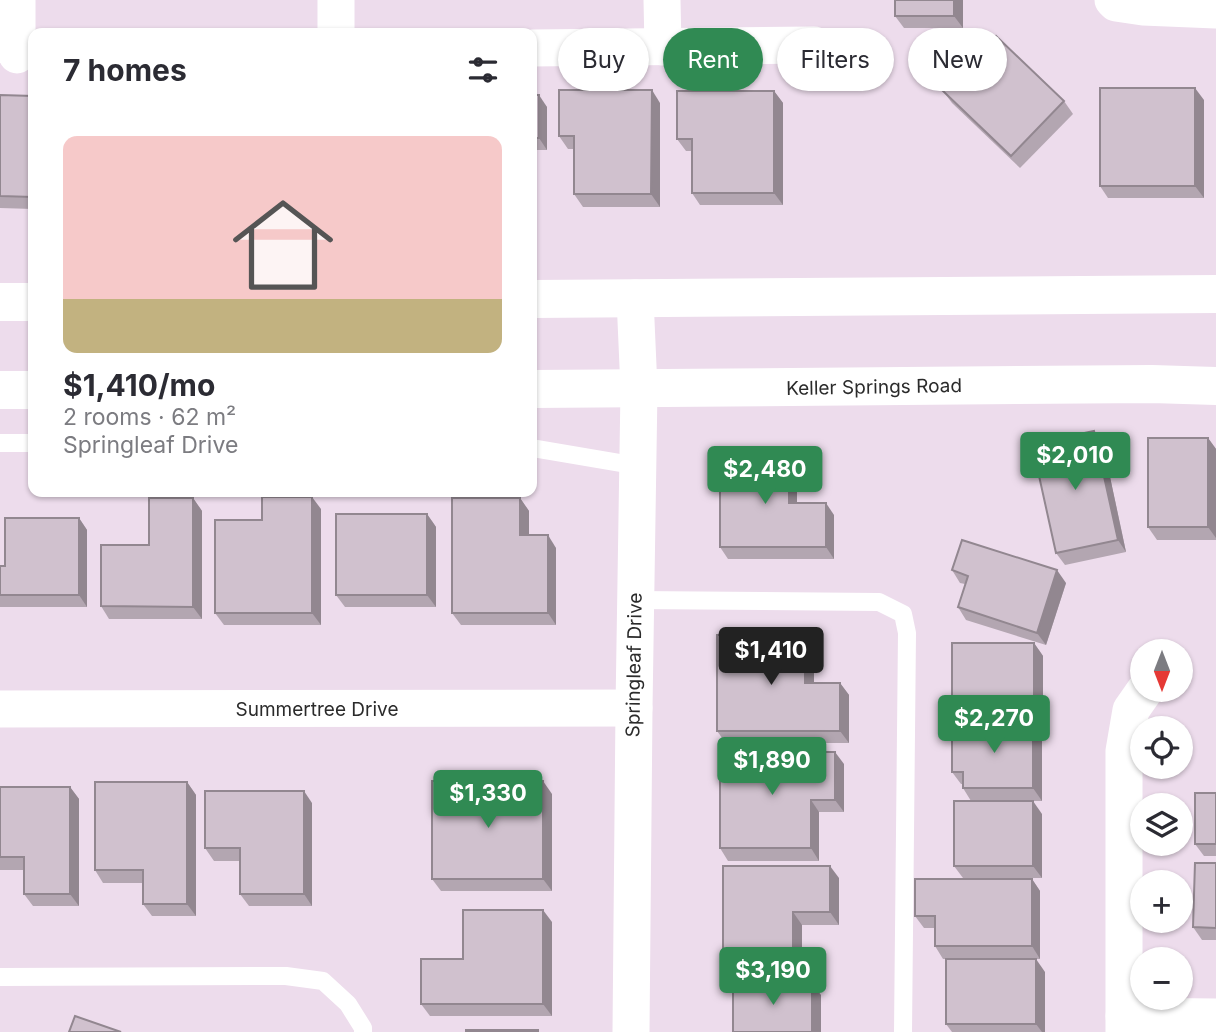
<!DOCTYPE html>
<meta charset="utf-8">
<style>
:root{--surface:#fff;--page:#f2f2f3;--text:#2b2b33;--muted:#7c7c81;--accent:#308a53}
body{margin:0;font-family:Inter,sans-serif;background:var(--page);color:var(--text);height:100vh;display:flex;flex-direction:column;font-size:26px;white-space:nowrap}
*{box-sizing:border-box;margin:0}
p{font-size:23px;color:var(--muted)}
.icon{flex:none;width:38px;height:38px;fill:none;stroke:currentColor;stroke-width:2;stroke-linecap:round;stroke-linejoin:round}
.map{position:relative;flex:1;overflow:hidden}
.details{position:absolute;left:28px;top:28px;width:509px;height:469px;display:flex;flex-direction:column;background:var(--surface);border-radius:14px;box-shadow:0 2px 5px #0004}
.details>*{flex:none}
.banner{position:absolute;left:558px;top:28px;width:551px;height:63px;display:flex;gap:14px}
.needle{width:46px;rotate:180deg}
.tools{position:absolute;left:1130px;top:639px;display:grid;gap:14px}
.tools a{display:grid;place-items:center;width:63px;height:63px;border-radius:50%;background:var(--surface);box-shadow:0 2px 5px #0004;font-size:35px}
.price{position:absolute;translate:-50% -60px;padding:0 16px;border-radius:7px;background:var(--accent);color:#fff;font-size:23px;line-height:46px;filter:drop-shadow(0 2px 4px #0008)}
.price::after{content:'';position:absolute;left:50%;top:42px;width:21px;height:16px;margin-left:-10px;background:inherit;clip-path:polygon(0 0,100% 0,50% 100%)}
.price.current{background:#222;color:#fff}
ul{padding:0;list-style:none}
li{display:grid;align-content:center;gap:14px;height:371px;padding:0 35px}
li span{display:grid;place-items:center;height:217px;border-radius:14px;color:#555}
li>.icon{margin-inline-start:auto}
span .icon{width:126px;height:126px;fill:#fffc;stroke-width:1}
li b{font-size:30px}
h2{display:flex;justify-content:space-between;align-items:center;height:84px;padding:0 35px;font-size:30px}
.pill{padding:0 24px;border-radius:32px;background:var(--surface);box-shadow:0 2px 5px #0004;font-size:24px;line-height:63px}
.pill.current{background:var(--accent);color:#fff}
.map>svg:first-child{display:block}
</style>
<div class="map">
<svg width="1216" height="1032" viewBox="0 0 1216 1032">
<rect width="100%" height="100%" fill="#eddcec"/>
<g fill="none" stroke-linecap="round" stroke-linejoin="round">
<g stroke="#fff" stroke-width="18">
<polyline points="0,443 33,443"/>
<polyline points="532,448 638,466"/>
<polyline points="635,600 879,602 903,614 907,633 903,1032"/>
<polyline points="0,977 286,976 323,981 348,1004 363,1028 363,1032"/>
</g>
<g stroke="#fff" stroke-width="37">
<polyline points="17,0 17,55"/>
<polyline points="336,0 336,33"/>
<polyline points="662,0 663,47"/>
<polyline points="1113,0 1116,3 1143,7 1216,10"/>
<polyline points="532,48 814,45"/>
<polyline points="0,709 634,708"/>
<polyline points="1124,1016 1216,1017"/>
<polyline points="631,1032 634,708 639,389 635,298"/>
<polyline points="1124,1032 1124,751 1131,710 1145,690"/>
</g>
<g stroke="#fff" stroke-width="38">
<polyline points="532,299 1216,294"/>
<polyline points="0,302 33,302"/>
<polyline points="532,389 1152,384 1216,386"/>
<polyline points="0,390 33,390"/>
</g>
</g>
<g fill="#b3a6b1">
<polygon points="963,0 963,28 904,28 895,16"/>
<polygon points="774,91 783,103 783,205 700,205 692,193 692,151 686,151 677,139"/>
<polygon points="943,91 1064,101 1073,114 1020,168 952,103"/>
<polygon points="0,95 33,96 33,209 0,208"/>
<polygon points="532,95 547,107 547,150 536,150 536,207 532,207"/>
<polygon points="1204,100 1204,198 1108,198 1100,186"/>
<polygon points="660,103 660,207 583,207 574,194 574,149 568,149 559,136"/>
<polygon points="1208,438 1216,449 1216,540 1157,540 1148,527"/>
<polygon points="1103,444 1126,552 1065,565 1056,553"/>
<polygon points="797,467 797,503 834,515 834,559 728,559 720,547"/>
<polygon points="193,498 202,511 202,619 109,619 101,606 149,545"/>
<polygon points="520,498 529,511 529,535 556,548 556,625 461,625 452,613"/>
<polygon points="321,509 321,625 224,625 215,613 262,520"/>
<polygon points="427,514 436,527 436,607 345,607 336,595"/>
<polygon points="79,518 87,530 87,607 0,607 0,566 5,566"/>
<polygon points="952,570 1066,583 1046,645 966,620 958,607 965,584 960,583"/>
<polygon points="805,635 814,647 814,683 840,683 849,695 849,743 726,743 717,731"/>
<polygon points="1034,643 1043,656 1043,719 961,719 952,706"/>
<polygon points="1033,723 1042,735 1042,801 971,801 963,788 963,784 961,784 952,772"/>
<polygon points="844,764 844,812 819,812 819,861 728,861 720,848"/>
<polygon points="187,782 196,795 196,916 152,916 143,904 143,883 103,883 95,870"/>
<polygon points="0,787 70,787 79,799 79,906 33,906 24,894 24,870 0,870"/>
<polygon points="1216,793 1216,856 1204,856 1195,844"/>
<polygon points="552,794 552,891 441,891 432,879"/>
<polygon points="312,803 312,906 249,906 240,894 240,861 214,861 205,848"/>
<polygon points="1042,814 1042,878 963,878 954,866"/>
<polygon points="1216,863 1216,940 1202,940 1193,927"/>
<polygon points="839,878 839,925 802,925 802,973 732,973 723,961"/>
<polygon points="1032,879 1040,891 1040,959 943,959 935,946 935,928 924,928 915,916"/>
<polygon points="552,922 552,1016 430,1016 421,1004 463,959"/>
<polygon points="1045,972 1045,1032 952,1032 946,1024"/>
</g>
<g fill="#928790">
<polygon points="954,0 963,0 963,28 954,16"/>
<polygon points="1195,88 1204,100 1204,198 1195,186"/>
<polygon points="652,90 660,103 660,207 651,194"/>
<polygon points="774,91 783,103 783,205 774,193"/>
<polygon points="539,95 547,107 547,150 539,138"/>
<polygon points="532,145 536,150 536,207 532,201"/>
<polygon points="1094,431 1103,444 1126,552 1118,540"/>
<polygon points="1208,438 1216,449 1216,538 1208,527"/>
<polygon points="789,455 797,467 797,515 789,503"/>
<polygon points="312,497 321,509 321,625 312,613"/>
<polygon points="193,498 202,511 202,619 193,607"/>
<polygon points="520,498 529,511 529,548 520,535"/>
<polygon points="826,503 834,515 834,559 826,547"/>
<polygon points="427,514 436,527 436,607 427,595"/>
<polygon points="79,518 87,530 87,607 79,595"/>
<polygon points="548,535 556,548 556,625 548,613"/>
<polygon points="1057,570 1066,583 1046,645 1037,633"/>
<polygon points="805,635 814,647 814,695 805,683"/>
<polygon points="1034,643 1043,656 1043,719 1034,706"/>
<polygon points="840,683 849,695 849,743 840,731"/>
<polygon points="1033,723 1042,735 1042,801 1033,788"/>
<polygon points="835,752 844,764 844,812 835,800"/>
<polygon points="543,781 552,794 552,891 543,879"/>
<polygon points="187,782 196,795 196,916 187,904"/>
<polygon points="70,787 79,799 79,906 70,894"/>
<polygon points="304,791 312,803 312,906 304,894"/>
<polygon points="811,800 819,812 819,861 811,848"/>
<polygon points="1033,801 1042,814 1042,878 1033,866"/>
<polygon points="830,866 839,878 839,925 830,912"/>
<polygon points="1032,879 1040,891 1040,959 1032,946"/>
<polygon points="543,910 552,922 552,1016 543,1004"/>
<polygon points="793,912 802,925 802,973 793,961"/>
<polygon points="1036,959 1045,972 1045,1032 1042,1032 1036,1024"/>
<polygon points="812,983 821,995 821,1032 812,1032"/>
</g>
<g fill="#d0c1ce" stroke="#928790" stroke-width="2">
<rect x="895" y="0" width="59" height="16"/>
<polygon points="996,36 1064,101 1011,156 943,91"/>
<rect x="1100" y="88" width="95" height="98"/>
<polygon points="559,90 652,90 651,194 574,194 574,136 559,136"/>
<polygon points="677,91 774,91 774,193 692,193 692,139 677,139"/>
<polygon points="0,95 33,96 33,197 0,196"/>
<rect x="532" y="95" width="7" height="43"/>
<polygon points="1094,431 1118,540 1056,553 1032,444"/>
<rect x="1148" y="438" width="60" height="89"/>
<polygon points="720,455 789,455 789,503 826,503 826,547 720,547"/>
<polygon points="262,497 312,497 312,613 215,613 215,520 262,520"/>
<polygon points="149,498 193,498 193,607 101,606 101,545 149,545"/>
<polygon points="452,498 520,498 520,535 548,535 548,613 452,613"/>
<rect x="336" y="514" width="91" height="81"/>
<polygon points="5,518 79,518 79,595 0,595 0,566 5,566"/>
<polygon points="962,540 1057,570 1037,633 958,607 968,576 952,570"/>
<polygon points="717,635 805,635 805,683 840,683 840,731 717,731"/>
<rect x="952" y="643" width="82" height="63"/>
<polygon points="952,723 1033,723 1033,788 963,788 963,772 952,772"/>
<polygon points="720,752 835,752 835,800 811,800 811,848 720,848"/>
<rect x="432" y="781" width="111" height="98"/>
<polygon points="95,782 187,782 187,904 143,904 143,870 95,870"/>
<polygon points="0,787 70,787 70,894 24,894 24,857 0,857"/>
<polygon points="205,791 304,791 304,894 240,894 240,848 205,848"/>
<rect x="1195" y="793" width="21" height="51"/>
<rect x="954" y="801" width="79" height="65"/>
<polygon points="1195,863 1216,863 1216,928 1193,927"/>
<polygon points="723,866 830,866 830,912 793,912 793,961 723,961"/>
<polygon points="915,879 1032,879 1032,946 935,946 935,916 915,916"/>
<polygon points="463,910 543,910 543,1004 421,1004 421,959 463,959"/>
<rect x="946" y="959" width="90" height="65"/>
<rect x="733" y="983" width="79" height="49"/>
<polygon points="75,1016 121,1032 69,1032"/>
<rect x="466" y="1030" width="72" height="2"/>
</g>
<g text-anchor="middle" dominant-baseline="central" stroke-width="7" stroke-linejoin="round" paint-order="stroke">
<g font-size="19" fill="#2b2b2b" stroke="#fff">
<text transform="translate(874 387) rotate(-1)">Keller Springs Road</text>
<text transform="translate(634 665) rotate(-89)">Springleaf Drive</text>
<text x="317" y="709">Summertree Drive</text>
</g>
</g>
</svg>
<div class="tools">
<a><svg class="needle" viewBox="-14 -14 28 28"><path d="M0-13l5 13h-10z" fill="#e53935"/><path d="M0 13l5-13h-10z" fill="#7c7c81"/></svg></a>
<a><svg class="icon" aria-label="locate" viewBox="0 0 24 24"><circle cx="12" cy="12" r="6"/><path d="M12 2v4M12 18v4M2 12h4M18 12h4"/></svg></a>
<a><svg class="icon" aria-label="layers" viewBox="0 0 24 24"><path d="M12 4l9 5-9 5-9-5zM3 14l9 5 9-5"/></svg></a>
<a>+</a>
<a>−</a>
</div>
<b class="price" style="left:1075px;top:492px">$2,010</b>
<b class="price" style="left:765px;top:506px">$2,480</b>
<b class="price current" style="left:771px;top:687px">$1,410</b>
<b class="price" style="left:994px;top:755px">$2,270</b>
<b class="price" style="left:772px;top:797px">$1,890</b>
<b class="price" style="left:488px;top:830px">$1,330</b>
<b class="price" style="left:773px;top:1007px">$3,190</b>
<div class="banner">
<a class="pill">Buy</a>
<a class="pill current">Rent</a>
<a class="pill">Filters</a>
<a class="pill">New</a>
</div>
<section class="details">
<h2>7 homes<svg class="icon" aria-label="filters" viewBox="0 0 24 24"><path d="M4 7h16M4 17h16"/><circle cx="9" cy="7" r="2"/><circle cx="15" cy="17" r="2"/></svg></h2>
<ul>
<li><span style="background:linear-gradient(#f6c9c9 75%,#c2b280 0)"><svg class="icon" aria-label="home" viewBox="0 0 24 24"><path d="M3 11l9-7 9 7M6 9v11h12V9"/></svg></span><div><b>$1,410/mo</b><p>2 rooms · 62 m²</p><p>Springleaf Drive</p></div></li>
</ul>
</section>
</div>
